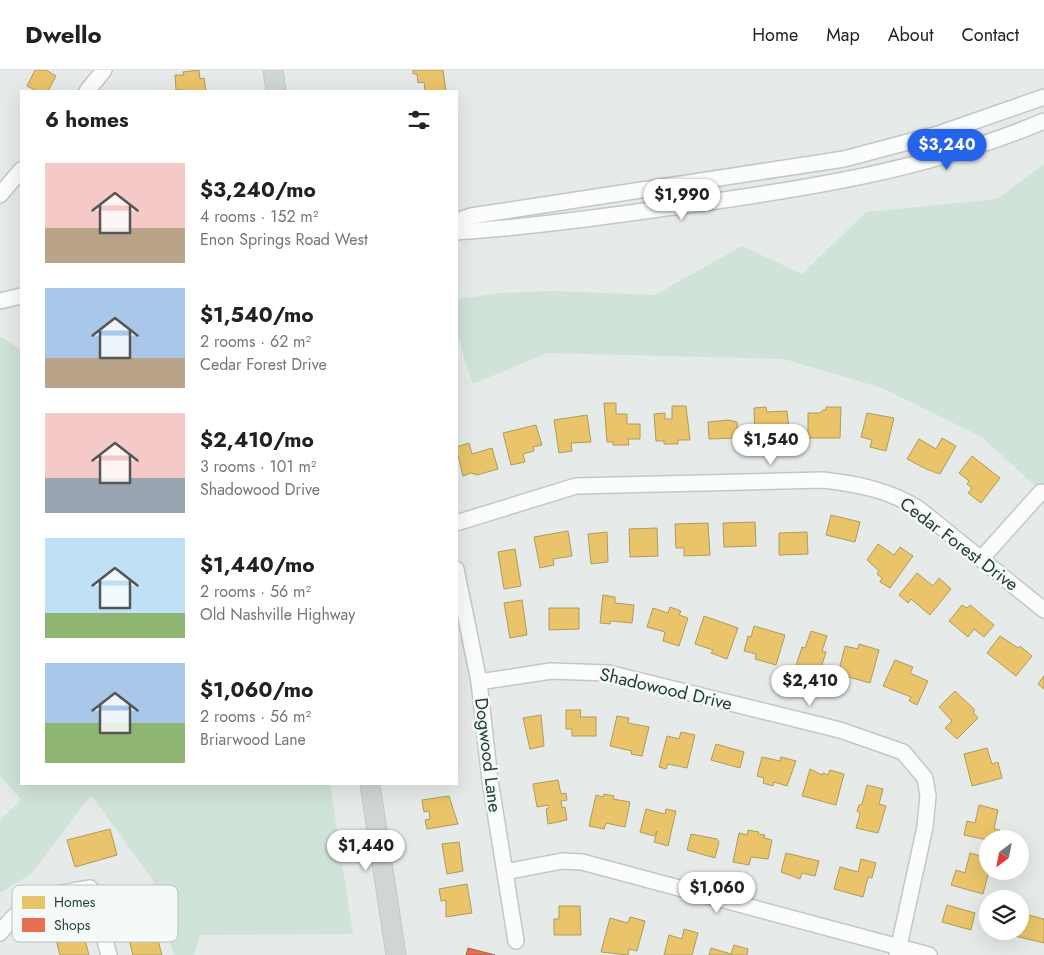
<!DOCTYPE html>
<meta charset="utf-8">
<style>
:root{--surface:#fff;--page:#f2f2f2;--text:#222;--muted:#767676;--line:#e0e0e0;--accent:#2563eb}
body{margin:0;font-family:Jost,sans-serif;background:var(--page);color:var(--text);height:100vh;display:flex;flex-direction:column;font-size:19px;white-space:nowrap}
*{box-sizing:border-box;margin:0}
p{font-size:16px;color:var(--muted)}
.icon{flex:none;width:28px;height:28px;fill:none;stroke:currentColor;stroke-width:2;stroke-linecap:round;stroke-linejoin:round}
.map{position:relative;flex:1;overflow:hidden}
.side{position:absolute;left:20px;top:20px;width:438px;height:695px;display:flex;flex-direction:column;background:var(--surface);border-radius:0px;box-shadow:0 5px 20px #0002}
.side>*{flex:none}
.needle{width:32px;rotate:212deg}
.controls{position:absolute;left:979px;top:760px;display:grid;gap:10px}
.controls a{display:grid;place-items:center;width:50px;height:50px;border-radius:50%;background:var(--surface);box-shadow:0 5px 20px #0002;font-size:25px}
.price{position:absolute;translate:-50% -42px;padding:0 11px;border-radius:18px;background:#fff;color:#222;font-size:16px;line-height:32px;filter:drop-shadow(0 1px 2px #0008)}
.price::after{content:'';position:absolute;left:50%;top:30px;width:15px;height:11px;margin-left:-8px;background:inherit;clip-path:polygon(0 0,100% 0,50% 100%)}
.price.active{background:var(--accent);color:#fff}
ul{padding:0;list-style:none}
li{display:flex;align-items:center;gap:15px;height:125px;padding:0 25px}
li span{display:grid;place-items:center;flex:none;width:140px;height:100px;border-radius:0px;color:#555}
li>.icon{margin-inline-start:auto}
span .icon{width:60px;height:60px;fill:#fffc;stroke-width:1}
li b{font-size:21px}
h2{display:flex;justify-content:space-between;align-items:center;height:60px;padding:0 25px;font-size:21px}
header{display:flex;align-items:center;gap:30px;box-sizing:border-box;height:70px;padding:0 25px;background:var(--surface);border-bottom:1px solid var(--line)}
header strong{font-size:24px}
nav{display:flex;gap:28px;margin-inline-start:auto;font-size:18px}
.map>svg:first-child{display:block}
</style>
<header>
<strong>Dwello</strong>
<nav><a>Home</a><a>Map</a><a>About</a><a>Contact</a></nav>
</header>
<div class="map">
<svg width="1044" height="885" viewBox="0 0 1044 885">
<rect width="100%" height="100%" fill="#e6ebe9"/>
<g fill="#d0e3d8">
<polygon points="1044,94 1044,424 982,367 882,318 784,289 547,283 473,314 456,261 456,230 498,223 555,221 655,225 742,176 802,204 866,142 997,129"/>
<polygon points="0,266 21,280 21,714 330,714 353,864 200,865 194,885 174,885 153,810 91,725 31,804 0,823 0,750 21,730 0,706"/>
</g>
<g fill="#e9c46a" stroke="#ae9c5c">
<polygon points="35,0 46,0 56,6 48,21 37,21 27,16"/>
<polygon points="199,0 200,9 204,8 206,21 176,20 175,5 184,5 183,2"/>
<polygon points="413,0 443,0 446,21 425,21 424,12 418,13 417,4 413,4"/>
<polygon points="604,333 616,333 616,344 627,344 627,354 640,354 640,369 628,369 629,375 613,375 613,372 607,372"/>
<polygon points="672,336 686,336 690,370 678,370 678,374 664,374 664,371 656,371 654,344 665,343 665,349 672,349"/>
<polygon points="766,337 767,342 787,341 790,370 774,370 774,366 755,366 754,338"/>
<polygon points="826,337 841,337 840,368 808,368 808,343 820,343 823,340 826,340"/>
<polygon points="867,343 894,348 886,381 870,377 872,370 861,367"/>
<polygon points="587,345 591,372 571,373 572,381 559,383 554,350"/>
<polygon points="728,350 737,352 738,368 709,369 708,352"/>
<polygon points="536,355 542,375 533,377 534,381 523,384 525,392 511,395 503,363"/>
<polygon points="942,368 956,376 940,404 926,399 907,389 919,369 936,379"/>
<polygon points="469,373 472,384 492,378 498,399 477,405 471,403 463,406 456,377"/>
<polygon points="972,386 1000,408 981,433 968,423 972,418 967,414 969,411 959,403"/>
<polygon points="831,445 860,452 855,472 826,465"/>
<polygon points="755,452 756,476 724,477 723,453"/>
<polygon points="708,453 710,485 684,486 684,478 676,478 675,454"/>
<polygon points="657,458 658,486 630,487 629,459"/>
<polygon points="568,461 572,486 553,489 554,495 540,498 534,467"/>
<polygon points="607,462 608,492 591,494 588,464"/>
<polygon points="807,462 808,484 779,485 779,463"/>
<polygon points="878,474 894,485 900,477 913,486 890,518 880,512 882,508 877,504 879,501 867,490"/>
<polygon points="515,479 521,516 504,519 498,482"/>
<polygon points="917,503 933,516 939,508 951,519 930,545 911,529 908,533 899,525"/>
<polygon points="603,525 615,527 615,533 634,535 632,553 611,551 610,554 600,553"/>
<polygon points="522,530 527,565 510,568 504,533"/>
<polygon points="962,535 967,538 970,535 994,555 984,567 974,559 968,567 949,551"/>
<polygon points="670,537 681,541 679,545 688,548 679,576 663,571 665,562 647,557 653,538 668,543"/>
<polygon points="549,538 579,538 579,559 549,560"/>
<polygon points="704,546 738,558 727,589 711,583 713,580 695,574"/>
<polygon points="754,556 785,565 776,595 755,589 756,584 744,581 748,566 751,567"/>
<polygon points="811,561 827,566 822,581 826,582 817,610 794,602 802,577 805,578"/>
<polygon points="1000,566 1018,578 1020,576 1032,586 1016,606 987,583"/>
<polygon points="859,574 879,580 870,613 838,604 845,576 858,579"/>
<polygon points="895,590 913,597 910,603 928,611 917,635 909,631 911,627 883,616"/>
<polygon points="1044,606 1044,619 1038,614"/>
<polygon points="955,621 975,640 973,642 978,648 957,669 945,658 952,651 939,637"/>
<polygon points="566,640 581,640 580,647 596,647 596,666 572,666 572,659 566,659"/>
<polygon points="541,645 544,676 530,679 523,648"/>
<polygon points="617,646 629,648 628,653 649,657 642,686 631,684 632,681 610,676"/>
<polygon points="681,662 695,665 687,698 668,694 666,699 659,697 667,666 679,669"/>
<polygon points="716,674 744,682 740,698 711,690"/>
<polygon points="987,678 992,694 998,692 1002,708 972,716 964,684"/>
<polygon points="762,687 780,691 781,687 796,691 787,716 774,712 773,716 763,713 764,708 757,706"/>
<polygon points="810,699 822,705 823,703 828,705 830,700 844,704 836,735 802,726"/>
<polygon points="558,710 561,724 566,723 567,730 561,731 562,738 565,737 567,750 548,754 546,739 549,738 548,735 537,737 533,714"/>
<polygon points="867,715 883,719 879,734 886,736 878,763 856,758 860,744 857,741 859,735 862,734"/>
<polygon points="604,724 614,726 613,729 630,732 625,757 606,753 604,759 589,756 596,725 603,727"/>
<polygon points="449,726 458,754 427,759 425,750 430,749 429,741 424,742 422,730"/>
<polygon points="979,735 998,740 994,759 1000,760 998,769 988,770 964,765 967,751 975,753"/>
<polygon points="646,739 665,744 666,739 676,741 668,776 654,772 657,761 654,766 640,762"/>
<polygon points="110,759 117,785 75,797 67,770"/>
<polygon points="748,760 759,762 758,764 765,765 764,768 772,770 768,789 751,787 749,795 733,792 739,763 747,765"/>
<polygon points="691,764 717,769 719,772 715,788 687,780"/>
<polygon points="459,772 463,801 447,804 442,774"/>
<polygon points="786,783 819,791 815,806 802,803 800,809 781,802"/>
<polygon points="970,783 988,788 989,801 983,824 951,815 956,800 965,803"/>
<polygon points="861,789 876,793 872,808 868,807 863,827 834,819 840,797 858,802"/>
<polygon points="467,814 472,843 446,847 446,830 441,831 439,819"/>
<polygon points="147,829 162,885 133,885 120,836"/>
<polygon points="947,835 975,843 971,860 942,852"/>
<polygon points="559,836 580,836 581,865 554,865 554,849 559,849"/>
<polygon points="1021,843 1044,849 1044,873 1015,866 1017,861 1020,861"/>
<polygon points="630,847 645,851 637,881 629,879 628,885 601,882 610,848 628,853"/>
<polygon points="81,855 89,885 60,885 54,862"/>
<polygon points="684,859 698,863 692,885 664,885 669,865 682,869"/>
<polygon points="734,875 748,879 747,885 709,885 711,878 731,884"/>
</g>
<polygon fill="#e76f51" stroke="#ac604a" points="468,878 495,885 466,885"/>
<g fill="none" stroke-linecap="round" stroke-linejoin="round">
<g stroke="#c3c8c6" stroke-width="18">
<g id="minor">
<polyline points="87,21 104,0"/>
<polyline points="0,125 21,100"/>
<polyline points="456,151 471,146 844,89 938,64 1044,27"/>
<path d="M456 162C532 157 607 146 681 136 805 119 928 100 1044 51"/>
<polyline points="0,231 21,226"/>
<path d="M456 453 576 416 823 410C858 414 889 420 919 439L1044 540"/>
<polyline points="981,489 1041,422"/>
<polyline points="456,499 479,612 490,710 516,871"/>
<polyline points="479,612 551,601 608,603 840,660 903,682 925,708 928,726 925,757 897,885"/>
<polyline points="505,802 562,791 582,792 929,885"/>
<path d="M0 863C24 829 51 824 90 818L109 885"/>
</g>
</g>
<g stroke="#c2cac8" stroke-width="21">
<g id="major">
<polyline points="273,0 276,21"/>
<polyline points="370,714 396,885"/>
</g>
</g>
<use href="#minor" stroke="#fbfcfc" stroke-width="15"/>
<use href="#major" stroke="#cfd6d5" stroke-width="19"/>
</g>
<g text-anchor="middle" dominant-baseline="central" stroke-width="5" stroke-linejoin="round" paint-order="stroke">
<g font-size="18" fill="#243e3b" stroke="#f5faf8">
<text transform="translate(959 474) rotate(37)">Cedar Forest Drive</text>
<text transform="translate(666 619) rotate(13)">Shadowood Drive</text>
<text transform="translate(488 685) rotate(83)">Dogwood Lane</text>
</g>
</g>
<rect x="12" y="815" width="166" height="57" rx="8" fill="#f5faf8" stroke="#b6c2bf" stroke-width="1"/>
<rect x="22" y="826" width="23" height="13" fill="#e9c46a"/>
<rect x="22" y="848" width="23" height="14" fill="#e76f51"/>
<g font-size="14" fill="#243e3b">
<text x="54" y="837">Homes</text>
<text x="54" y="860">Shops</text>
</g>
</svg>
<div class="controls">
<a><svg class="needle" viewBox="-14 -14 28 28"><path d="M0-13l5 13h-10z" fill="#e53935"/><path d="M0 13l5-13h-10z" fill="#767676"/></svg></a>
<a><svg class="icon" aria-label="layers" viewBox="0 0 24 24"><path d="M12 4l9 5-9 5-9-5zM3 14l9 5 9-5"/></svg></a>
</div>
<b class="price active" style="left:947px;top:101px">$3,240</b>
<b class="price" style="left:682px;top:151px">$1,990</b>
<b class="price" style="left:771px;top:396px">$1,540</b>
<b class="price" style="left:810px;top:637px">$2,410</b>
<b class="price" style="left:366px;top:802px">$1,440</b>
<b class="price" style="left:717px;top:844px">$1,060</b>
<section class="side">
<h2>6 homes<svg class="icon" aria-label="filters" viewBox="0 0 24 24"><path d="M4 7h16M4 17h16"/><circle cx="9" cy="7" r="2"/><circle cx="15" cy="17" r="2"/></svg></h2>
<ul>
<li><span style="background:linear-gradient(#f6c9c9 65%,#b9a48a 0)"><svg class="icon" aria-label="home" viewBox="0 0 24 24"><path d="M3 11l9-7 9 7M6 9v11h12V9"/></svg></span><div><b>$3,240/mo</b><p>4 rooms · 152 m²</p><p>Enon Springs Road West</p></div></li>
<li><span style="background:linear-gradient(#a9c7e8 70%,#b9a48a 0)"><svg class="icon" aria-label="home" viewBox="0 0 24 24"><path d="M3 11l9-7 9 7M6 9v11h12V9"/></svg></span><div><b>$1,540/mo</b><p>2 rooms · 62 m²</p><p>Cedar Forest Drive</p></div></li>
<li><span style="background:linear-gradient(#f6c9c9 65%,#9aa5b1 0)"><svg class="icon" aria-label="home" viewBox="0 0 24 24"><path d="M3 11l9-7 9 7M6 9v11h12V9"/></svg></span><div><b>$2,410/mo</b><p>3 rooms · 101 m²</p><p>Shadowood Drive</p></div></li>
<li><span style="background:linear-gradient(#bfe0f5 75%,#8fb573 0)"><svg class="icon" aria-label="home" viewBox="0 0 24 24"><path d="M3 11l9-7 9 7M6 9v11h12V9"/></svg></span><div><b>$1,440/mo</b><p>2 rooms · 56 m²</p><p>Old Nashville Highway</p></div></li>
<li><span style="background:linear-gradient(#a9c7e8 60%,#8fb573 0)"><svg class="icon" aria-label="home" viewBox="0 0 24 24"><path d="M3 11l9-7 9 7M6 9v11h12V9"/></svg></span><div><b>$1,060/mo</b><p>2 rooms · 56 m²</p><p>Briarwood Lane</p></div></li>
</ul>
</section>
</div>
